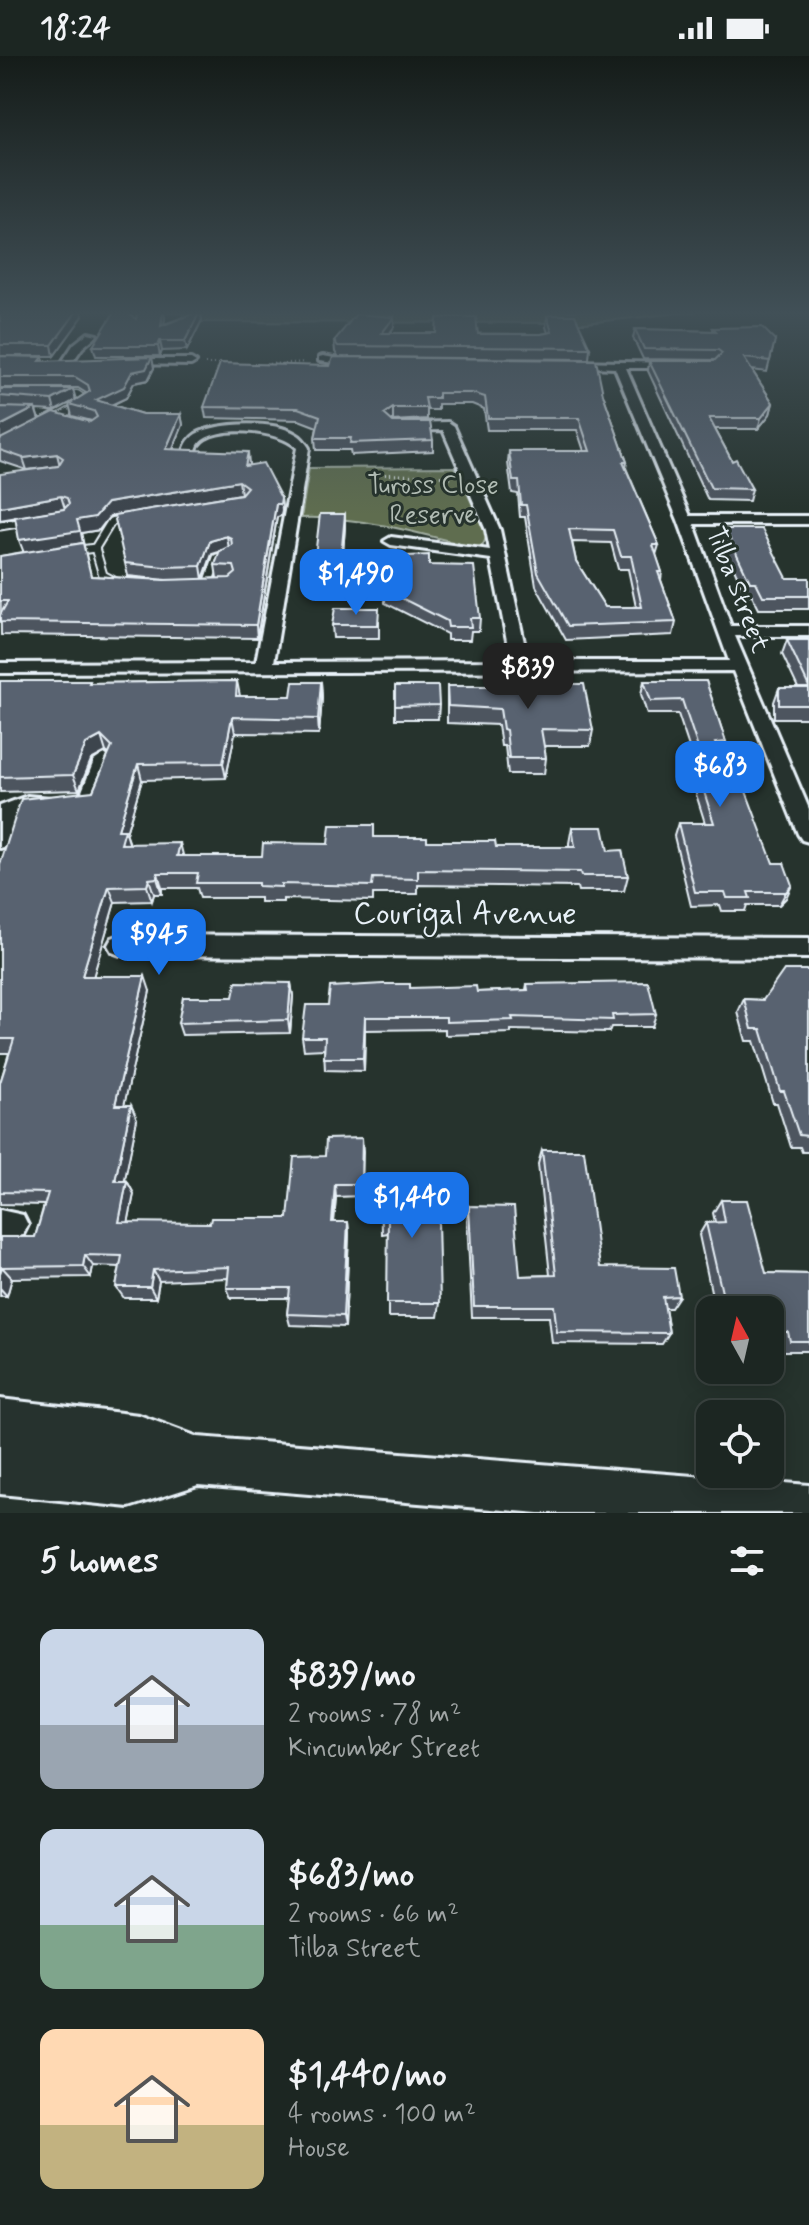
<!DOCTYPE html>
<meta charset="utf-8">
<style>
:root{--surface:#1c2622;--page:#29322f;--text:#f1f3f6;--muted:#a0a5a5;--line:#3a4340;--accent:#1a73e8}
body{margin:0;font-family:Mynerve,sans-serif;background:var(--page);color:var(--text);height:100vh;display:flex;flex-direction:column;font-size:30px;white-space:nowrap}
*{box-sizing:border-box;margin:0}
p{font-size:26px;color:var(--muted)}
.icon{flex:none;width:44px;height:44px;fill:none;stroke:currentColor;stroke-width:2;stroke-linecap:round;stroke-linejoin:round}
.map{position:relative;height:1457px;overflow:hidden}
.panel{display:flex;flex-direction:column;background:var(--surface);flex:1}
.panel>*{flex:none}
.needle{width:52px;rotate:352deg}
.fabs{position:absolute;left:696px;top:1240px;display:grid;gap:16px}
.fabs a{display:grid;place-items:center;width:88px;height:88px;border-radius:16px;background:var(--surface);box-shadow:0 4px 20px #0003,0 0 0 2px var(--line);font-size:40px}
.price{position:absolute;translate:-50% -68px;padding:0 18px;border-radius:16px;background:var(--accent);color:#fff;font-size:26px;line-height:52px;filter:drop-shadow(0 2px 4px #0008)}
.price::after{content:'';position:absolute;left:50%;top:48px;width:24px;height:18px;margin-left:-12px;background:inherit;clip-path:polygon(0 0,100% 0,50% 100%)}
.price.active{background:#222;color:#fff}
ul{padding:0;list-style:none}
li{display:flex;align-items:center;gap:24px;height:200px;padding:0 40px}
li span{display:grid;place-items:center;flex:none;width:224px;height:160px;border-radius:16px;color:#555}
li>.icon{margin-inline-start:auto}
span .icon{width:96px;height:96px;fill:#fffc;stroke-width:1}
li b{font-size:34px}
h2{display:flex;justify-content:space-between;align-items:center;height:96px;padding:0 40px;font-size:34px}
.status{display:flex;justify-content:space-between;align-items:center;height:56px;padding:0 40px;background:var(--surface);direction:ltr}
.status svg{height:22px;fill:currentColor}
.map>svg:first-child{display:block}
</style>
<div class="status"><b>18:24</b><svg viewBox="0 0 49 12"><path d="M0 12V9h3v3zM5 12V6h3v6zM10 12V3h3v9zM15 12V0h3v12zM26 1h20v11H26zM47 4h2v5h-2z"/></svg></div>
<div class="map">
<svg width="809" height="1457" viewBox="0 0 809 1457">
<rect width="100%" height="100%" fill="#26332d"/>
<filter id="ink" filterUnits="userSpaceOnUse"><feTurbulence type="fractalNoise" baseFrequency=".0125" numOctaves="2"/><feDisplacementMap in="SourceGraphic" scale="16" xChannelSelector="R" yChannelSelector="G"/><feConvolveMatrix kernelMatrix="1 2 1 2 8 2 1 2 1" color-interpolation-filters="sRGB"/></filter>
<g filter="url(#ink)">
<g fill="#5e6d4f" stroke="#a3afa4" stroke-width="2">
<polygon points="166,255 698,255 586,267 180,266 184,258"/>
<path d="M455 411 487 479 483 489 475 492C419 477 360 460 301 462L309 412Z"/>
</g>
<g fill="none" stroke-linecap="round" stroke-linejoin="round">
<g stroke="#e8f1f8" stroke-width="9">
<g id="lane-far1">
<polyline points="0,357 44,358 61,362"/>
<polyline points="52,365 87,345 77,338 62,338"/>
</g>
</g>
<g stroke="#e8f1f8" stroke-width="11">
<g id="lane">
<polyline points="0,470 30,465"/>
<polyline points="95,492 103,519 118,527"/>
<polyline points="73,495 95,492 111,466 126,462"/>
<polyline points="208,528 217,502 227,499"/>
</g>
</g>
<g stroke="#e8f1f8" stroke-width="6">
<g id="street">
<polygon points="88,277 97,279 82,292 71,308 63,308 62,306 74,288"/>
<polygon points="323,300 363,307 358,310 319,305 319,301"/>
<polygon points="128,303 191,303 196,306 191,309 124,308 123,306"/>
<path d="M570 305 678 307 679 309 674 312H626L690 460H809V468H694L731 570H809V580H735L809 753V786L802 784 798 778 733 615 0 617V607L256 606 297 392C281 374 213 367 198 389 196 393 195 398 194 402L183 399C185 390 188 383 196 378 218 366 275 364 296 378 302 381 306 387 309 392L274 606 511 605 491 503 391 489 384 485 391 481 490 494 486 474 443 374 405 375 399 371 405 367 448 366 454 370 500 474 528 605H729L678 464 615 312 566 310 565 308Z"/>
<polygon points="104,698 114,705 99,743 96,748 82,748 79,743 94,705"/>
<polygon points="27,740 52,742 55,747 52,752 29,754 13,762 15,766 7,790 0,792 0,750"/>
<polygon points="120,879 809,882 809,902 120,899 112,896 108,889 112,882"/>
<polygon points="0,1154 23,1159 28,1169 23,1179 0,1184"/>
</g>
</g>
<g stroke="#e8f1f8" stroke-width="6">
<polygon id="secondary" points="0,1343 139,1359 198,1381 809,1429 809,1457 539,1457 198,1429 129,1451 0,1438"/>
</g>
<g stroke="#e8f1f8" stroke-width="2" stroke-dasharray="1 3" stroke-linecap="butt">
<polyline points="205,308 224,308"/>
<polyline points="265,308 308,306"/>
</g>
<polyline stroke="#e8f1f8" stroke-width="3" stroke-dasharray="1 4" stroke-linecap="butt" points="375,418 452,421"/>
<use href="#lane-far1" stroke="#26332d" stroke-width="6"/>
<use href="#lane" stroke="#26332d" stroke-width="7"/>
<use href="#street" fill="#26332d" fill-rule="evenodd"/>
<use href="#secondary" fill="#26332d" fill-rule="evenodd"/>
</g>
<g fill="#4d545f" stroke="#e8f1f8" stroke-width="2" fill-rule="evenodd">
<polygon points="0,255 81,255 83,260 54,300 0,300"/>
<polygon points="138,255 164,255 165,262 164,268 200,255 202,264 187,294 162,295 160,300 96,300 93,290 136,263"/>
<path d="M547 260 590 292 589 303 348 301 603 338 627 406 626 412 659 489 656 499 662 516 661 524 676 566 673 579 566 584 536 530 525 461H520L518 438 512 437 508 407 509 395H584L577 374H487L484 353 472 348H438V354H427V363L392 365 433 384V395L351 399 350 394H316L315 382 317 371 299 364 206 362 204 351 330 310 338 301 335 296 334 285 394 261V271L389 277 541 278 548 277 546 271ZM572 486 611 487 618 513H628L636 551H605L576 505Z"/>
<polygon points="713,272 775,284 767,316 752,314 773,347 770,358 758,373 715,373 732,405 752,433 749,445 708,444 648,315 649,305 715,304 643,303 633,282 635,273 713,275"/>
<path d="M0 300 43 301 44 305 154 312 148 324 134 327 126 342 112 349 142 358H181L183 369 173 393 249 408V410L281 442 282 454 281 460 277 461 257 582 1 579 0 500 23 496 27 414 0 405V333L76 344 86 337 78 332H0ZM75 344 69 348 72 360 92 365 90 366 39 364 36 354 55 355ZM241 438 125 507 128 520 166 524 91 520 81 477 99 474 110 460ZM220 495 215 509 217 522 203 523 212 498Z"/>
<polygon points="345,458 345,470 341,525 316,513 315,500"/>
<polygon points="725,473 787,522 809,522 809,553 759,553 752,539 746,539 722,486"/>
<polygon points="385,501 429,509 480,562 479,575 471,575 470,584 447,584 447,578 385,547"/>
<polygon points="379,565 379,582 333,582 332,569"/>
<polygon points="787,584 809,584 809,662 774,662 774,646 779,632 798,632 782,598"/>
<polygon points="500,624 529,628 593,674 590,690 544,690 546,702 544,718 508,718 505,690 501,690 498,669 447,667 447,630 500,630"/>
<polygon points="0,625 90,625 90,627 237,625 240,640 291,640 321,626 322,642 319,678 235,677 226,722 142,724 126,777 130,788 183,800 262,800 374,781 496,791 569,791 569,787 572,771 608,795 628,820 624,835 578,835 577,831 418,829 418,838 373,838 373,845 283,843 283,846 260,846 260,842 200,842 197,832 162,832 162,838 154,838 152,845 115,846 93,920 150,935 124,1049 131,1049 137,1063 124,1125 127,1125 134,1138 128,1167 210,1167 288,1162 325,1100 362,1082 362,1140 336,1141 334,1166 348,1166 349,1177 345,1271 290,1269 287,1258 289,1242 231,1242 227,1232 228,1222 159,1225 156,1242 124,1242 116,1231 120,1211 93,1210 91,1221 12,1222 7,1240 0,1240 0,1181 35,1181 44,1149 0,1148 0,1027 9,997 0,997 0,809 93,735 109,698 106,696 91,704 79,734 0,736"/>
<polygon points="644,625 706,625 726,686 721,700 733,730 773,807 784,807 786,842 779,849 747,849 745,855 722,855 720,849 691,850 674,780 678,767 705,767 686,706 690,694 678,658 647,658 641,638"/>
<polygon points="395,630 439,649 438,663 395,663"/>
<polygon points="809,914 809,1096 802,1096 800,1091 791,1091 777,1047 773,1047 754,985 746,985 738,956 744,943 763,944"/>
<polygon points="291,927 293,940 290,977 182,979 178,967 233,941"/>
<polygon points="527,928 656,958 652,971 611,971 609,976 511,974 511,977 445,979 445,973 365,974 364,1015 325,1014 324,993 304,994 302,981 328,949 410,932 477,936 526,934"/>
<polygon points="542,1094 600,1211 679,1240 671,1252 665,1252 669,1277 662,1288 552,1287 549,1261 472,1261 467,1164 469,1150 520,1220 550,1219 538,1108"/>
<polygon points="381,1123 440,1247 438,1261 388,1261 388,1177 382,1178"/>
<polygon points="721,1144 766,1217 809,1218 809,1295 779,1295 777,1287 770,1287 770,1254 715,1254 699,1179 706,1167 715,1166 713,1157"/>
</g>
<g fill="#3e454e" stroke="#e8f1f8" stroke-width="2">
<polygon points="77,255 81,255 83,260 54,300 52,289"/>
<polygon points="163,255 165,262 162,280 161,270"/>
<polygon points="200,255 202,264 187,294 185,285"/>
<polygon points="394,261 394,271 382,288 382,277"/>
<polygon points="160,285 162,295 160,300 158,290"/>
<polygon points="152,301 154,312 148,324 134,327 126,342 98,355 96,344"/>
<polygon points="73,333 76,344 55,355 52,344"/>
<polygon points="773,347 770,358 758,373 761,362"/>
<polygon points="35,352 39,364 0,384 0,370"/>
<polygon points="393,352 393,364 384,370 384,358"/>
<polygon points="181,358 183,369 168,405 166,393"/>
<polygon points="248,396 249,408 246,422 245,410"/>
<polygon points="57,398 60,410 27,414 23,402"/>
<polygon points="239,425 241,438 110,460 99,474 81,477 83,487 24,497 19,484 77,464 107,447"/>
<polygon points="61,440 65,453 0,464 0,451"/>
<polygon points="281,442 282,454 281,460 277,461 257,582 256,569 276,448"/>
<polygon points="345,458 345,470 341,525 340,512"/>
<polygon points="227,480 229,493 212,498 203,523 201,510 210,485"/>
<polygon points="321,626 322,642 319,678 318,663"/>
<polygon points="232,661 235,677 226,722 223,707"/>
<polygon points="101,680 106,696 91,704 79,734 73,719 86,688"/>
<polygon points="138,708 142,724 126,777 130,790 126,804 118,774"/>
<polygon points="180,787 184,803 177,800"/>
<polygon points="158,817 162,832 162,838 157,822"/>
<polygon points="149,823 154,838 152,845 147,830"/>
<polygon points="792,829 786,842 779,849 786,836"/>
<polygon points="109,831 115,846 89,935 82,920"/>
<polygon points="145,920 150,935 121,1063 115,1049"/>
<polygon points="291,927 293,940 290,977 288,964"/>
<polygon points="365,961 365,974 364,1015 363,1002"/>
<polygon points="131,1049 137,1063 122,1138 115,1125"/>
<polygon points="362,1082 363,1095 362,1140 361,1128"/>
<polygon points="127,1125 134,1138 126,1178 119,1166"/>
<polygon points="335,1128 336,1141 333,1177 332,1166"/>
<polygon points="348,1166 349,1177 345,1271 343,1260"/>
<polygon points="85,1199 93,1210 91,1221 83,1210"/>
<polygon points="2,1211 12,1222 7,1240 0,1232 0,1217"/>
<polygon points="153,1214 159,1225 156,1242 150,1231"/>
</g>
<g fill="#59626f" stroke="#e8f1f8" stroke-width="2" fill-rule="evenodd">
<polygon points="0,255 77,255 52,289 0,289"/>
<polygon points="115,255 124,255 136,263 138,255 163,255 161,270 200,255 185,285 160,285 158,290 93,290"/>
<polygon points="356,258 394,261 382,277 436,277 437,262 449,261 476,261 478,278 541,278 552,276 547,260 550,259 575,259 590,292 338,290 334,285"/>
<polygon points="762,271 775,284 770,305 744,302 773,347 761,362 709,362 732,405 736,403 752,433 711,432 649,305 714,305 722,297 718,294 644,293 635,273 716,275 713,272"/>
<polygon points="0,300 43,301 40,305 152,301 146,313 132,316 124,331 96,344 142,358 181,358 166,393 248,396 245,410 263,407 281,442 280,448 276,448 256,569 0,566 0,559 8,545 0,545 0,500 83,487 91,520 164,524 230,522 236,517 234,510 215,509 220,495 232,489 231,482 227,480 210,485 201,510 164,511 125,507 114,459 241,438 247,431 239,425 107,447 95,461 77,464 80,475 19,484 15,461 64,453 69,448 67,442 61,440 0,451 0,418 58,410 63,402 57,398 23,402 0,394 0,383 54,356 90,366 97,361 94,355 69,348 90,335 88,329 75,321 0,321"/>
<path d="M333 301 596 304 603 338 627 406H623L659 489H653L662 516H658L676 566 568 570 538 517 526 449H521L519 425H513L509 395H590L579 362H488L485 341 472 337H438V342H425L427 352H393L384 358 393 366H430L433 384 350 387 351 382H315L320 360 298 352 204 351 220 307 330 310ZM569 473 613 474 621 500H631L642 551H605L576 505Z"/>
<polygon points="0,333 73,333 52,344 0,340"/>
<polygon points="0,351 35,352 0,370"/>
<polygon points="320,458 345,458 340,512 315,500"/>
<polygon points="725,473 762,473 787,522 809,522 809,540 763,540 756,526 750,526"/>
<polygon points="429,499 429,509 474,510 480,562 470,562 471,571 448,571 447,565 385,534 385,501"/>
<polygon points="335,552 379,552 378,569 332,569"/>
<polygon points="787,584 809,584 809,631"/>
<polygon points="500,624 529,624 529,628 584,628 593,674 541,673 546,702 509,702 506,674 503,673 500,653 448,650 447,630 501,630"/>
<polygon points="0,625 90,625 89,627 237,625 236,640 291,640 293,626 321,626 318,663 232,661 223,707 138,708 118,774 125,774 121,788 180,787 177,800 262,800 263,787 328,788 330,769 374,769 374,781 427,781 427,785 495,785 496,791 575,791 572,771 603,771 608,795 622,794 628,820 581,820 580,816 418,814 418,823 373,822 372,830 281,828 281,831 258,830 258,827 196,827 198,817 158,817 157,822 149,823 147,830 109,831 82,920 145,920 115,1049 131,1049 115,1125 127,1125 119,1166 210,1167 211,1162 288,1162 294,1101 325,1100 326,1083 362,1082 361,1128 335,1128 332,1166 348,1166 343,1260 287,1258 290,1232 227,1232 229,1211 153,1214 150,1231 116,1231 122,1200 85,1199 83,1210 2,1211 0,1217 0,1181 35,1181 48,1137 0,1136 0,1027 14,983 0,983 0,809 21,743 93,735 112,691 101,680 86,688 73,719 0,721"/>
<polygon points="644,625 706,625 726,686 715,687 733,730 744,730 773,807 784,807 792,829 786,836 748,836 750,842 727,842 725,836 695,836 678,767 714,767 690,692 698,692 682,644 651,645"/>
<polygon points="395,630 438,630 439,649 395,650"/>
<rect x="779" y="632" width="30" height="17"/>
<polygon points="784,914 809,914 809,1082 808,1080 799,1079 784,1035 780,1035 761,973 752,973 744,943 763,944"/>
<polygon points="236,926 291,927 288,964 178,967 183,941 233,941"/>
<polygon points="648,926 656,958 612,959 613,964 512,961 513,964 446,966 446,961 365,961 363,1002 324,1002 325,981 302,981 306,949 328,949 330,931 383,928 410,928 410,932 476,930 477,936 528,934 527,928"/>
<polygon points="542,1094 584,1094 600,1211 674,1212 679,1240 663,1241 669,1277 557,1276 554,1250 474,1250 469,1150 514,1151 520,1220 556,1219"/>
<polygon points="381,1123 437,1123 440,1247 387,1247 388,1162 381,1163"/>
<polygon points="721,1144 747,1144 766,1217 809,1218 809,1285 790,1285 788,1276 770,1276 770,1254 726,1254 706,1167 725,1166"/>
</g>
</g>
<linearGradient id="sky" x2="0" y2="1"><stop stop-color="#151c19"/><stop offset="0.56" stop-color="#415057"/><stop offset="1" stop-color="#415057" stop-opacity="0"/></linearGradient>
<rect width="809" height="459" fill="url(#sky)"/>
<g text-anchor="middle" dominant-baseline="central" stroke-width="6" stroke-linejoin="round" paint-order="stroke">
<g font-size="26" fill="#b1bcb4" stroke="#26332d">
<text x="433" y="430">Tuross Close<tspan x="433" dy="30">Reserve</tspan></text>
</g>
<g font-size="26" fill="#e8f1f8" stroke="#26332d">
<text transform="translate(737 534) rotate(69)">Tilba Street</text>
</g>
<g font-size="32" fill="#e8f1f8" stroke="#26332d">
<text x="465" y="858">Courigal Avenue</text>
</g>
</g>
</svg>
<div class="fabs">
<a><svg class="needle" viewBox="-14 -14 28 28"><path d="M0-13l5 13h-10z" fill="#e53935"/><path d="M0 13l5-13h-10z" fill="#a0a5a5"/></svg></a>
<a><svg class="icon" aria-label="locate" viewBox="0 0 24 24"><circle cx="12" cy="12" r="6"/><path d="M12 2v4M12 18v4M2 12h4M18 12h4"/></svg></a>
</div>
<b class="price" style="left:356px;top:561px">$1,490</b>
<b class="price active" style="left:528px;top:655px">$839</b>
<b class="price" style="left:720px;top:753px">$683</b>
<b class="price" style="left:159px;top:921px">$945</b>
<b class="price" style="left:412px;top:1184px">$1,440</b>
</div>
<section class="panel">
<h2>5 homes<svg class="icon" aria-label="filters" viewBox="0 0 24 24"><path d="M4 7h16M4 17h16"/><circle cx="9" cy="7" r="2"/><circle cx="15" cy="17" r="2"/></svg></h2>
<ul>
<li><span style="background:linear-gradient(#c9d6e8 60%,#9aa5b1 0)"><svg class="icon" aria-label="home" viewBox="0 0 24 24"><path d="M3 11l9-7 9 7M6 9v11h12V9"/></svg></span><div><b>$839/mo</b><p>2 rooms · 78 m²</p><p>Kincumber Street</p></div></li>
<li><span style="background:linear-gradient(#c9d6e8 60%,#7fa58c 0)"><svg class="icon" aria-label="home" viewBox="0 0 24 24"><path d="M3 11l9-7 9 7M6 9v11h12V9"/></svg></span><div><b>$683/mo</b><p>2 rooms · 66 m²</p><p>Tilba Street</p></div></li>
<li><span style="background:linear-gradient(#ffd9b3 60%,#c2b280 0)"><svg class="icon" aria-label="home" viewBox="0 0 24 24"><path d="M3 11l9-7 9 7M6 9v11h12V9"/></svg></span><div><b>$1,440/mo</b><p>4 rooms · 100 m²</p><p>House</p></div></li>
</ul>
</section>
